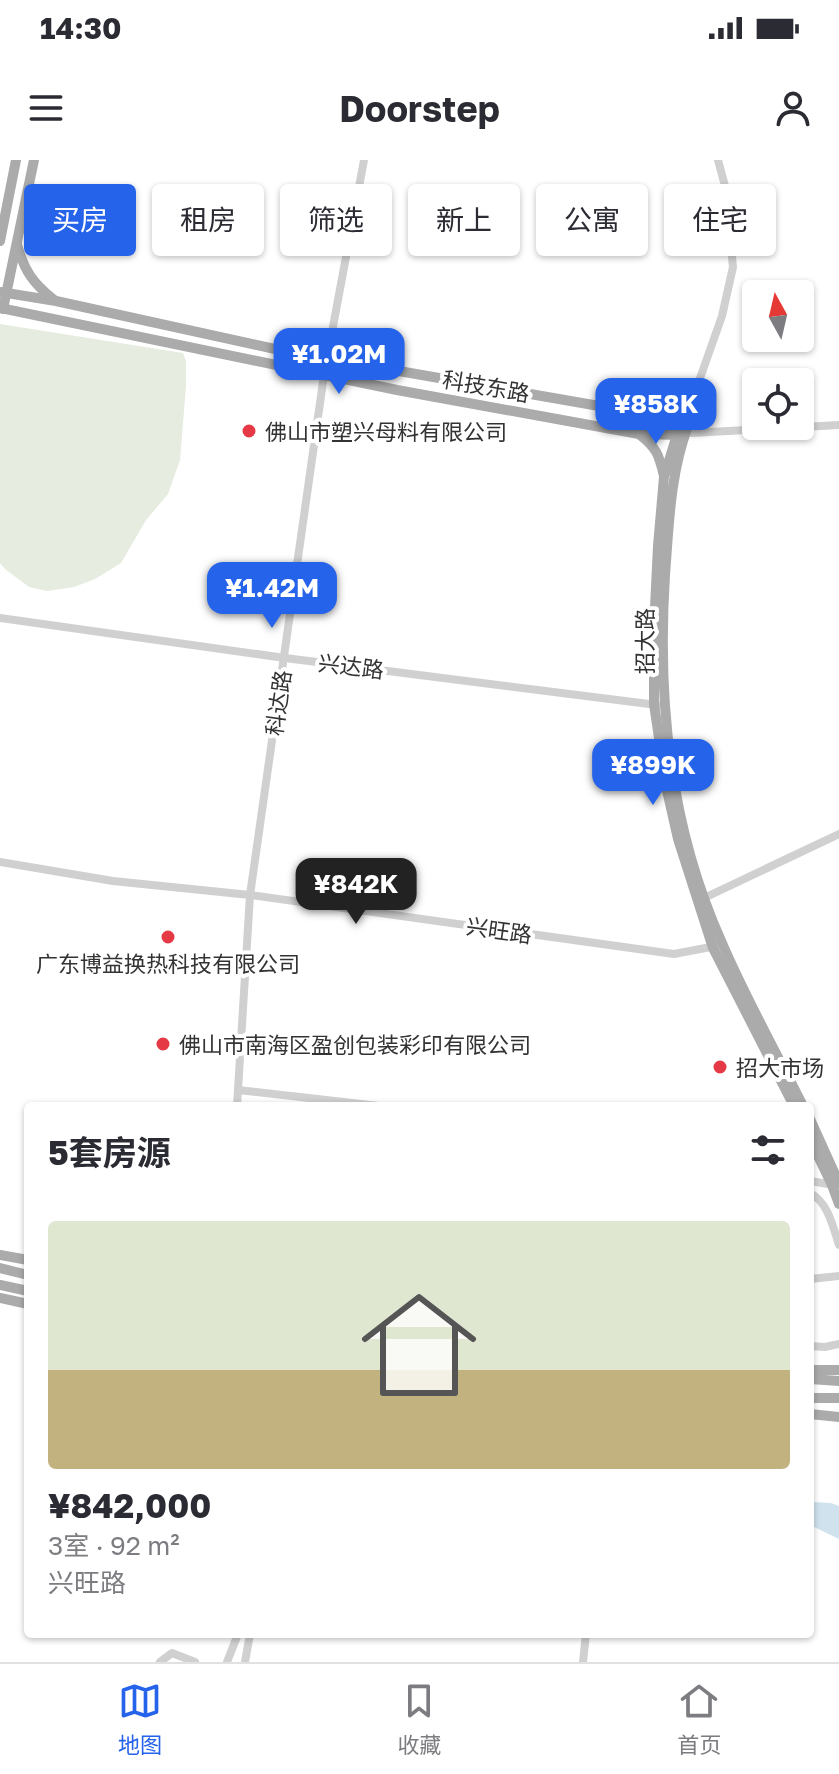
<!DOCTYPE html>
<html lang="zh">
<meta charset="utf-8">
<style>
:root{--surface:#fff;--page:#f7f7f7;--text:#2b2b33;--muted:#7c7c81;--line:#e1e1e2;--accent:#2563eb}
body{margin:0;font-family:"Golos Text","Noto Sans SC",sans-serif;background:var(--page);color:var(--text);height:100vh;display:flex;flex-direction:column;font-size:30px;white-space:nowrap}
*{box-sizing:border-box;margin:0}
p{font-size:26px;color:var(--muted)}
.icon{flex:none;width:44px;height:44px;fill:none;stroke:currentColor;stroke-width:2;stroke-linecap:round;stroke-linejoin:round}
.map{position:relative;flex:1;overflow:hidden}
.panel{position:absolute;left:24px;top:942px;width:790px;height:536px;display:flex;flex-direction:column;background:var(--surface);border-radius:8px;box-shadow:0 2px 6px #0004}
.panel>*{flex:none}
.hud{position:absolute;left:24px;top:24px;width:792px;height:72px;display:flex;gap:16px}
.needle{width:52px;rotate:352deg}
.controls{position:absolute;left:742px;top:120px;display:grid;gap:16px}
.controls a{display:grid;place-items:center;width:72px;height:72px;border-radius:8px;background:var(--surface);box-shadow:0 2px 6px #0004;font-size:40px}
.price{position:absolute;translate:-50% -68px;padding:0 18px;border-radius:16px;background:var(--accent);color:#fff;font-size:26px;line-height:52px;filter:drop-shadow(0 2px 4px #0008)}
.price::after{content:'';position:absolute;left:50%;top:48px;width:24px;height:18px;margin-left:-12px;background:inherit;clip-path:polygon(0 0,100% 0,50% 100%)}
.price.active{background:#222;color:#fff}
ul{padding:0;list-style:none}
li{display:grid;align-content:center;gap:16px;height:424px;padding:0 24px}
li+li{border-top:2px solid var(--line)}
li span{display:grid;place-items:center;height:248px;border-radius:8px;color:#555}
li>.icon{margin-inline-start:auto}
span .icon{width:144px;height:144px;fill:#fffc;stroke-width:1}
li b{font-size:34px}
h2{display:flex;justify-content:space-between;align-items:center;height:96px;padding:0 24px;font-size:34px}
.chip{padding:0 28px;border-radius:8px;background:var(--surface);box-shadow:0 2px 6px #0004;font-size:28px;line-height:72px}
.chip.active{background:var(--accent);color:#fff}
.status{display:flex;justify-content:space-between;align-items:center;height:56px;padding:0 40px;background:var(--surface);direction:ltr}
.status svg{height:22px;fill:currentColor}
header{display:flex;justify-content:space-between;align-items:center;height:104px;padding:0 24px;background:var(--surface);font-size:36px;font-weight:700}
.dock{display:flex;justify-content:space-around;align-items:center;height:112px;border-top:2px solid var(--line);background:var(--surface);font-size:22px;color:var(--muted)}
.dock a{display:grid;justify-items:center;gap:4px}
.dock .active{color:var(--accent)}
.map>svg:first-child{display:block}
</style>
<div class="status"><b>14:30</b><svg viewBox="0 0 49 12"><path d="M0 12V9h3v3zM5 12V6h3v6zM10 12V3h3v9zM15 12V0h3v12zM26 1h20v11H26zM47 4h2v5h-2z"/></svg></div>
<header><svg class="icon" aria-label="menu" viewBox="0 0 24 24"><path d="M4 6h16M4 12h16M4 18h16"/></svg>Doorstep<svg class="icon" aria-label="person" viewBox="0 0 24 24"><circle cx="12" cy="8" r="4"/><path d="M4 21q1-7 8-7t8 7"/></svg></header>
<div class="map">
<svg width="839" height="1502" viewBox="0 0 839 1502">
<rect width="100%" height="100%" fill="#fff"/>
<polygon fill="#e6ecdf" points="0,164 183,193 186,201 186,226 180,300 168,334 146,360 121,403 95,419 74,427 47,431 29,427 5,409 0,403"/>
<polygon fill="#cfe2ee" points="813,1342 831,1343 839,1346 839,1379 810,1365 810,1351"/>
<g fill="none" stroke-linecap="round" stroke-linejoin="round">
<g stroke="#d0d0d0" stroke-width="8">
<polyline points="697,271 688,266 687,255 722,156 733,107 725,26 718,0"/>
<polyline points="692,273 839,265"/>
<polyline points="0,458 285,498 657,545"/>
<polyline points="0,702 113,721 250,735 674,794 716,786"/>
<polyline points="704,738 839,674"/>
<polyline points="238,930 379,946"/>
<polyline points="237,946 250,735 324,215 364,0"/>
<polyline points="810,1021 834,1025"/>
<path d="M810 1033C828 1042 833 1067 839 1085"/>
<polyline points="810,1119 839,1116"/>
<polyline points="810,1186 825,1187 839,1184"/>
<polyline points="160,1502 172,1493 195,1502"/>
<polyline points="227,1502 238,1474"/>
<polyline points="245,1502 250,1474"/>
<polyline points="583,1502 586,1474"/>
</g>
<g stroke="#ababab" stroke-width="10">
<polyline points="0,81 16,0"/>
<path d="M17 85C25 112 33 123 54 140"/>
<path d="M0 132 56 141 284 191 645 254 688 266C670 314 669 364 665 415 657 540 670 668 722 783 746 839 776 892 803 946"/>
<polyline points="0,148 397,230 639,274 682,275"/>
<polyline points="3,149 34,0"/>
<polyline points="645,254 665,246 697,223"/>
<polyline points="680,265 664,317 658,386 654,468 654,544 666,626 678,679 713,788 794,946"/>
<path d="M639 274C657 288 659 295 664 316"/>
<polyline points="810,959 839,1023"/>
<polyline points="810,979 832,1025 839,1044"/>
<polyline points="0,1095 28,1100"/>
<polyline points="0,1108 28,1115"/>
<polyline points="0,1125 28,1131"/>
<polyline points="0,1138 28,1144"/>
<polyline points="810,1210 839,1210"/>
<polyline points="810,1219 839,1221"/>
<polyline points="810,1238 839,1238"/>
<polyline points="810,1254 839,1257"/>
</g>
</g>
<g fill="#e63946" stroke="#fff" stroke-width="3">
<circle cx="249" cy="271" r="8"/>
<circle cx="168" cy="777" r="8"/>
<circle cx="163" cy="884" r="8"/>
<circle cx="720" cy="907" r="8"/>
</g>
<g text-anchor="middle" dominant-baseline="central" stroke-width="8" stroke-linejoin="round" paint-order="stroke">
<g font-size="22" fill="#333" stroke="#fff">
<text transform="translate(486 226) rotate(10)">科技东路</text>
<text transform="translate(644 481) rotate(-90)">招大路</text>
<text transform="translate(351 506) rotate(7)">兴达路</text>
<text transform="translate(278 543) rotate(-82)">科达路</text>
<text transform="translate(499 770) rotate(8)">兴旺路</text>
</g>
<g font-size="22" fill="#333" stroke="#fff" text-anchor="start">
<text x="265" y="271">佛山市塑兴母料有限公司</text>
<text x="168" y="803" text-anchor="middle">广东博益换热科技有限公司</text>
<text x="179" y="884">佛山市南海区盈创包装彩印有限公司</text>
<text x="736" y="907">招大市场</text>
</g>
</g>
</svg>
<div class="controls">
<a><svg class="needle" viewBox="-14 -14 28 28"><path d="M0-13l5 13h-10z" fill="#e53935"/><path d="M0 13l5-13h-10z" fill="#7c7c81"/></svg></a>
<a><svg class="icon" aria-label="locate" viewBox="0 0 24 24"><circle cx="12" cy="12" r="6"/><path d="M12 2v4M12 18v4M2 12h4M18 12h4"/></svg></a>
</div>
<b class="price" style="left:339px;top:236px">¥1.02M</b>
<b class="price" style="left:656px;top:286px">¥858K</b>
<b class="price" style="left:272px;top:470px">¥1.42M</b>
<b class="price" style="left:653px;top:647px">¥899K</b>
<b class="price active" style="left:356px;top:766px">¥842K</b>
<div class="hud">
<a class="chip active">买房</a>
<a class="chip">租房</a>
<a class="chip">筛选</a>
<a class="chip">新上</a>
<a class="chip">公寓</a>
<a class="chip">住宅</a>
</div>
<section class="panel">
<h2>5套房源<svg class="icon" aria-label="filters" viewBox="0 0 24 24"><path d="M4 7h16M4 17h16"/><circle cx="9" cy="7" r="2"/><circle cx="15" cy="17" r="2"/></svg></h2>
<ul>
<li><span style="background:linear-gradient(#dfe7d0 60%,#c2b280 0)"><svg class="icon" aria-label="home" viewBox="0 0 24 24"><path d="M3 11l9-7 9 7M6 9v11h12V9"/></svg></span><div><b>¥842,000</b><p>3室 · 92 m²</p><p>兴旺路</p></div></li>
</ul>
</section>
</div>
<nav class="dock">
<a class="active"><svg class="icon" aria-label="map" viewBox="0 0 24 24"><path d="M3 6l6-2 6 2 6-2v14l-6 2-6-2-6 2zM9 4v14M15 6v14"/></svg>地图</a>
<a><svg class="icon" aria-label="saved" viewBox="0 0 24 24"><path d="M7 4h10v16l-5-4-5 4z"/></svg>收藏</a>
<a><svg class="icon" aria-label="home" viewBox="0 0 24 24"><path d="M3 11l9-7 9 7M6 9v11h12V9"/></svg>首页</a>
</nav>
